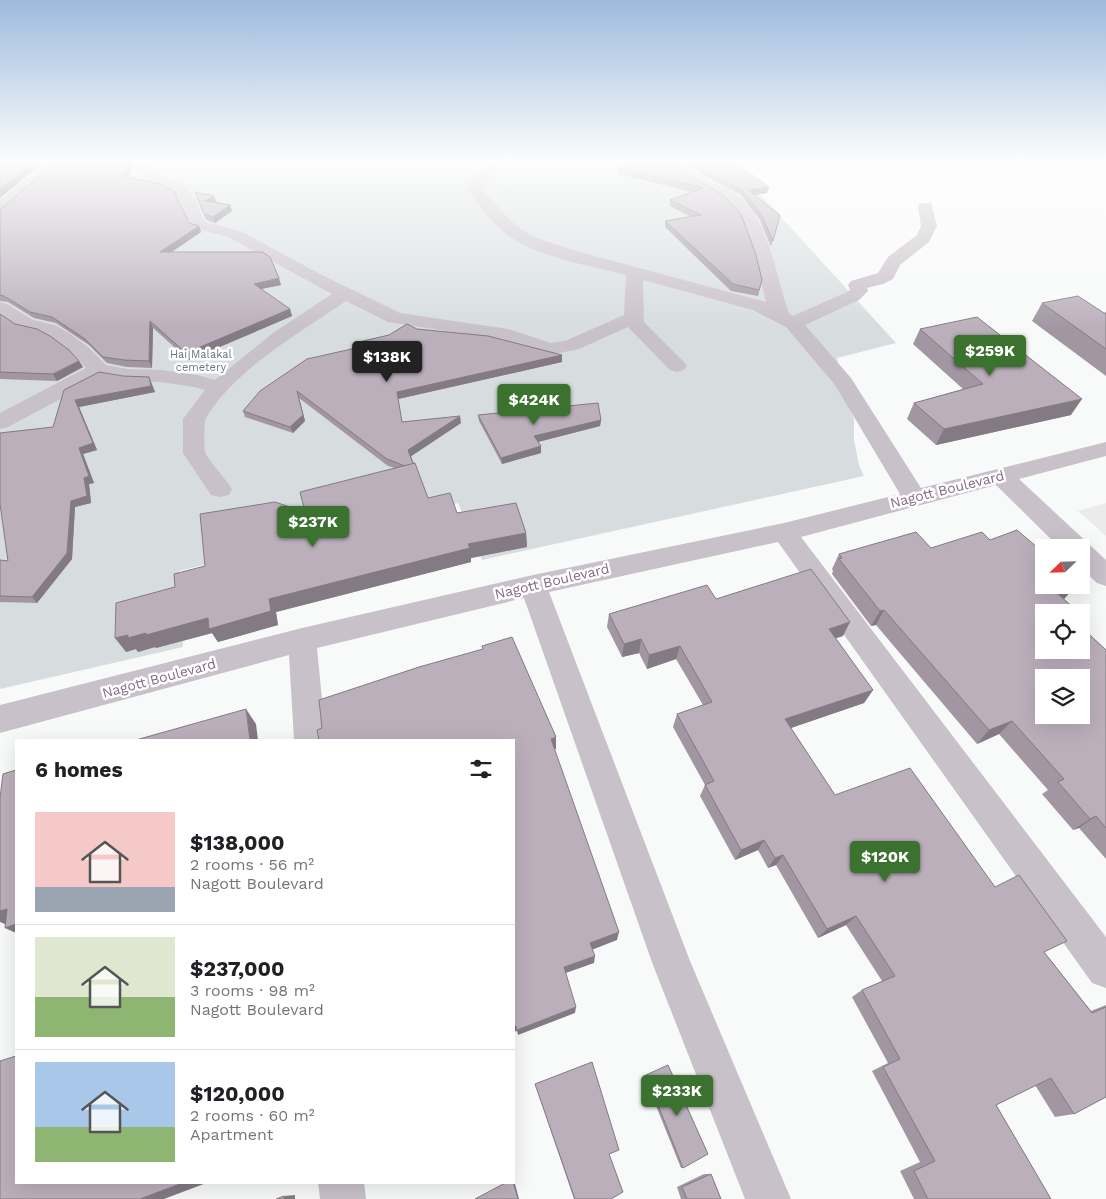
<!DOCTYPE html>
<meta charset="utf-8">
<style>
:root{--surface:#fff;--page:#f2f2f2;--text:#202124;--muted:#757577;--line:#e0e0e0;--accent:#3b722f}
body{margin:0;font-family:"Work Sans",sans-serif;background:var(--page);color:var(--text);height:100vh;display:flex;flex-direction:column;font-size:19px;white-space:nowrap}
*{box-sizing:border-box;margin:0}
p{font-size:16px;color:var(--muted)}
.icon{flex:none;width:28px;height:28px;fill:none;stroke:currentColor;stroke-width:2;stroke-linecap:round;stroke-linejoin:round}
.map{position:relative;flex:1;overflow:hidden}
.panel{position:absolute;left:15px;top:739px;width:500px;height:445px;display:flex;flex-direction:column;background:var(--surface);border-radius:0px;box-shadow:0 5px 20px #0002}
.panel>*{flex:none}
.needle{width:32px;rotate:247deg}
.controls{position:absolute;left:1035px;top:539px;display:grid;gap:10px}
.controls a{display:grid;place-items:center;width:55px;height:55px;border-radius:0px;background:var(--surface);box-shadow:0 5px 20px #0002;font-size:25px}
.price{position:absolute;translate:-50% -42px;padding:0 11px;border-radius:5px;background:var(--accent);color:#fff;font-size:16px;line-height:32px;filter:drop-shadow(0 1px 2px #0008)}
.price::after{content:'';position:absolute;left:50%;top:30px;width:15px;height:11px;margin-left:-8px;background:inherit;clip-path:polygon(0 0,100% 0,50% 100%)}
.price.active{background:#222;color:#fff}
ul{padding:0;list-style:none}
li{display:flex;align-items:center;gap:15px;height:125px;padding:0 20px}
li+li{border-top:1px solid var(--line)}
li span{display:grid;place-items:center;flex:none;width:140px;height:100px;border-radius:0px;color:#555}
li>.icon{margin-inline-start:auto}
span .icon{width:60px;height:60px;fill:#fffc;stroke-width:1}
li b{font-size:21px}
h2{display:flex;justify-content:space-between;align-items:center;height:60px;padding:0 20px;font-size:21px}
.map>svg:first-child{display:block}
</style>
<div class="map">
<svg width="1106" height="1199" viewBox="0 0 1106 1199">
<rect width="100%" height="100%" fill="#f8faf9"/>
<polygon fill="#ebebec" points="1106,503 1106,536 1078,511"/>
<polygon fill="#d7ddde" points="0,161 730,161 896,343 837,358 854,420 854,440 859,465 864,476 482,560 458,503 179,571 183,647 0,689"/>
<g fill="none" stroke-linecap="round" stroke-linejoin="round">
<g fill="#c9c1c9" fill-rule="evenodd">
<polygon points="48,161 63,161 5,212 0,214 0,200"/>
<path d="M134 161H148C162 186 175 175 189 190 198 199 198 212 205 222L240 231 320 274 400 313 508 329 551 343 565 341 624 315 626 275C589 265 545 259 512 238 495 227 479 207 468 190L470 183 489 161H503L482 189 509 219 523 231 542 240 576 251 766 302C758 271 752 219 724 200 705 187 680 180 666 161 688 159 689 169 706 179 717 185 730 189 740 197 770 223 776 278 789 313L793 316 847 292 850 290 848 285 851 281 878 273 888 257 917 235 921 226 918 206 921 203H931L937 226 929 242 900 265 893 279 883 284 867 288 868 291 859 300 805 325 851 378 921 488 1106 442V456L1019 479 1106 560V586L1097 583 1081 568V548H1060L996 485 801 537 1106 937V988L1092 983 778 542 549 592 690 961 791 1199H745L653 965 524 598 317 648 326 740H294L289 655 0 733V705L302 628 533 575 784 523 900 494 835 385 786 327 753 310 643 280 644 322 684 362 687 366 684 370 677 372 670 370 628 327 579 349 550 355 505 340 388 322 346 301C301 332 234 370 206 418 204 422 204 447 205 452 208 460 226 479 232 489L229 495 220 497 211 495 183 453V419L205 390 194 387 161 382 127 381 102 377 8 427 0 429V413L86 368 74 355 55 341 42 334 20 329 0 316V302L7 304 33 320 55 325 69 333 88 347 106 365 127 369 161 370 197 375 215 380 273 333 332 294 228 237 193 228 187 218 178 196 151 183 143 176Z"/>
<polygon points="318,1182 364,1182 366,1199 320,1199"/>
</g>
</g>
<g fill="#a196a2">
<polygon points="132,161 133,164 128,177 189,223 199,226 201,232 172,252 281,285 261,289 290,309 292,316 189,360 153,328 152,368 127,367 107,363 89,345 56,323 34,318 8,302 0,301 0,209"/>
<polygon points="681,161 733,161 767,193 754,195 780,215 771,247 760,220 741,195 707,177 685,162"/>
<polygon points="618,168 678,169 724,196 762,280 758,296 731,291 665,227 665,221 691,217 670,206 670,200 692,192 618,174"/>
<polygon points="214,196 216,202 230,205 232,211 215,223 206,220 197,198"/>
<polygon points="1042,303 1104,313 1106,313 1106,376 1032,321"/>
<polygon points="0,314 15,324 79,361 83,367 57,381 0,379"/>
<polygon points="417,329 562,362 398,399 402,422 461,423 411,456 428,498 457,513 526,533 527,547 471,558 471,562 276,612 278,625 218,642 212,633 156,648 155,647 138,652 136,649 126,652 175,587 205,566 305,512 395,468 388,466 299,398 305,421 293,433 245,417 243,411 364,346 363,341"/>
<polygon points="920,329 1071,415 936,445 907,419 914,403 963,389 913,344"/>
<polygon points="123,376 149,377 155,392 79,407 97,450 83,454 94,483 89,484 91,503 75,507 72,559 37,603 0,602 0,560 8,561 53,427 64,390"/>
<polygon points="478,415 601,420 600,426 538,442 541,446 541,453 502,464 479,421"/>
<polygon points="990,540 1065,598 1064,599 1087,621 1082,627 1106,650 1106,859 1079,828 1073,830 1042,794 1048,790 999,734 977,744 876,625 871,626 832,574 833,571 832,569 839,554 931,548"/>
<polygon points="716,599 843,636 835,638 873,690 864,703 791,728 835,795 995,887 1044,952 1091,1011 1106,1005 1106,1097 1074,1114 1055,1117 1035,1085 996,1105 1051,1199 914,1199 900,1171 920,1162 872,1071 888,1063 852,997 862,990 882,981 846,925 818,938 776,865 768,868 758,850 735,860 700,796 705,785 673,727 677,714 703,705 676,659 647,669 639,653 622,657 607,627 609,614"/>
<polygon points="646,1075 683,1168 681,1168 644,1076"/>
<polygon points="535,1084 609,1155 611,1199 574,1199"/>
<polygon points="704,1174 711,1174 721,1199 681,1199 677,1187"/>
</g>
<g fill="#837a84">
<polygon points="35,161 45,161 0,198 0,189"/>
<polygon points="130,161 132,161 133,164 126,182 123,176"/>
<polygon points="769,187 767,193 747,196 748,190"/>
<polygon points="214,196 216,202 205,201"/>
<polygon points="230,205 232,211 215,223 213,217"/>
<polygon points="199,226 201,232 162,258 160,252"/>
<polygon points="279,278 281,285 256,290 254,284"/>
<polygon points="290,309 292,316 189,360 186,353"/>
<polygon points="150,321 153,328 152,368 149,361"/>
<polygon points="562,355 562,362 398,399 397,392"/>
<polygon points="79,361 83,367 57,381 53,374"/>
<polygon points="149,377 155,392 79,407 97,450 83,454 94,483 89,484 91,503 75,507 72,559 37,603 32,597 71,501 79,448 75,400"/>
<polygon points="297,391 305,421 293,433 290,427"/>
<polygon points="1082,399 1071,415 936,445 944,429"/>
<polygon points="460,416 461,423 410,457 408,450"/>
<polygon points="601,420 600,426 534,443 534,436"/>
<polygon points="541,446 541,453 502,464 501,458"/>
<polygon points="526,533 527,547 471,558 471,562 276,612 278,625 218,642 212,633 156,648 155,647 138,652 136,649 126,652 115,638 128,635 146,633 468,544"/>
<polygon points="1074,585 1077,585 1065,598 1043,607 1056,592"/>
<polygon points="884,610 876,625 871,626 880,611"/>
<polygon points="1087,621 1081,627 1081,623"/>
<polygon points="850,622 843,636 822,643 829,629"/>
<polygon points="641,639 639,653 622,657 624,644"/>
<polygon points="680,646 676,659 647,669 649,655"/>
<polygon points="873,690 864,703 779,732 785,719"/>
<polygon points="246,709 256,724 258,740 250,740"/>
<polygon points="1012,721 999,734 977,744 989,730"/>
<polygon points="556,737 556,749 551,750 551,739"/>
<polygon points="1096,816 1079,828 1073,830 1090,819"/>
<polygon points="764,840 758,850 735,860 741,850"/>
<polygon points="783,855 776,865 768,868 775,858"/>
<polygon points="7,909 7,925 0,922 0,911"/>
<polygon points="856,916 846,925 818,938 827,929"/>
<polygon points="16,924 16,933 5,928"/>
<polygon points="619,932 617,940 589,951 590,943"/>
<polygon points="595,956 594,963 563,974 564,967"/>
<polygon points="576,1007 575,1013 518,1035 517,1030"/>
<polygon points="516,1026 517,1031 514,1032 514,1027"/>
<polygon points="514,1180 519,1199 518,1199 513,1182 514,1182"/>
<polygon points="185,1182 209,1182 164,1199 140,1199"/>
<polygon points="295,1195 295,1199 284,1199 284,1196"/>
</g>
<g fill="#bbafbc" stroke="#837a84" fill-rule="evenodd">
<polygon points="0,161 35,161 0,189"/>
<polygon points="57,161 130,161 123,176 159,184 174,191 189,223 199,226 160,252 262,252 270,257 279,278 254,284 290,309 186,353 150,321 149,361 124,360 103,357 85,339 52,317 30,312 4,296 0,295 0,209 3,207"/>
<polygon points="628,161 669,161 678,169 724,196 741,214 756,255 762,280 759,290 733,284 665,221 701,215 670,200 703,188 618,168"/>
<polygon points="692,161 733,161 769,187 748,190 780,215 773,241 761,214 742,190 708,172"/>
<polygon points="195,192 214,196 205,201 230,205 213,217 204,214"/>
<polygon points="1078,296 1104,313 1106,313 1106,349 1042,303"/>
<polygon points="0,314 15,324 37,329 50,336 69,350 79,361 53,374 0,372"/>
<polygon points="977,317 1082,399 944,429 914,403 983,384 920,329"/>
<polygon points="407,324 417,329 488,336 562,355 397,392 402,422 460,416 408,450 413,464 405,466 387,459 297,391 303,415 290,427 243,411 260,391 307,359 365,346 363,341 389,335"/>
<polygon points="99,372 123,376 149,377 151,386 75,400 93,443 79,448 89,476 84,478 87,496 71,501 67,553 32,597 0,596 0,560 8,561 0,504 0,433 53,427 64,390"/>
<polygon points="598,403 601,420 534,436 541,446 501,458 478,415"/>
<polygon points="415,463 428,498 450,493 457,513 516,503 526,533 468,544 470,548 269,599 271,611 209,629 208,618 146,635 146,633 128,638 128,635 115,638 116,603 175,587 174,574 205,566 200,514 275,502 305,512 300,492"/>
<path d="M1017 530 1044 553V585H1074L1056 592 1078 612H1044V650H1081V627L1106 650V828L1096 816 1090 819 1058 782 1064 779 1012 721 989 730 884 610 880 611 839 559 842 558 839 554 916 532 931 548 982 532 990 540ZM1044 678H1081V715H1044Z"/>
<polygon points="811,569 850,622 829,629 873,690 785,719 835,795 910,768 995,887 1019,875 1067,941 1044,952 1092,1013 1106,1007 1106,1097 1074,1114 1051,1078 996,1105 1051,1199 928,1199 914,1171 935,1161 883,1067 900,1059 862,990 895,976 856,916 827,929 783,855 775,858 764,840 741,850 705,785 714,781 677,714 712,702 680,646 649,655 641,639 624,644 609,614 707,585 716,599"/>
<polygon points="1081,615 1087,621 1081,623"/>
<polygon points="512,637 556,737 551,739 619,932 590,943 595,956 564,967 576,1007 517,1030 516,1026 514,1027 514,740 319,740 317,730 322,728 319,700 419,667 483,649 482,646"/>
<polygon points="246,709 250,740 136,740"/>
<polygon points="16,770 16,924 5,928 7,909 0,911 0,798 3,774"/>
<polygon points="16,1056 16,1182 185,1182 140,1199 0,1199 0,1061"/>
<polygon points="592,1062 619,1150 609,1154 623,1192 611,1199 575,1199 535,1084"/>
<polygon points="668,1065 708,1154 683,1168 646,1075"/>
<polygon points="711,1174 721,1199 687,1199 682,1187"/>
<polygon points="507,1182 513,1182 518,1199 475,1199"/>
<polygon points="284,1196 284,1199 276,1199"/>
</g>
<linearGradient id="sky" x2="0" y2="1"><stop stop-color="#9ebade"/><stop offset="0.49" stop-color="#fcfdfc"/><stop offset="1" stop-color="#fcfdfc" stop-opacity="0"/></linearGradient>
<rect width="1106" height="329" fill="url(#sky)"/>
<g text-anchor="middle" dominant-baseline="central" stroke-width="5" stroke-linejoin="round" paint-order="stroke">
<g font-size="11" fill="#6a777e" stroke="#fff">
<text x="201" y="354">Hai Malakal<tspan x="201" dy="13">cemetery</tspan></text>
</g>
<g font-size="14" fill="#866b86" stroke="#fff">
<text transform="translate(947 489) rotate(-14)">Nagott Boulevard</text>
<text transform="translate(552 581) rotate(-13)">Nagott Boulevard</text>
<text transform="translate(159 678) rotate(-15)">Nagott Boulevard</text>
</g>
</g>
</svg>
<div class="controls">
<a><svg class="needle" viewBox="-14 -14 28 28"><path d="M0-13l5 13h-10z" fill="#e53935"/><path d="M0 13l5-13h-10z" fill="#757577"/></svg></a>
<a><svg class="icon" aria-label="locate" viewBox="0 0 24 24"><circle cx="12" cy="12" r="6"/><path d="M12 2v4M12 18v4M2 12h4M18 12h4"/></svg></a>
<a><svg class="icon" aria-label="layers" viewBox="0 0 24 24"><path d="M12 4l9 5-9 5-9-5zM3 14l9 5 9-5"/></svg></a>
</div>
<b class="price" style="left:990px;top:377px">$259K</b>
<b class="price active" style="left:387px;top:383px">$138K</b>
<b class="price" style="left:534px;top:426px">$424K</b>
<b class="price" style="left:313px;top:548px">$237K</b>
<b class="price" style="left:885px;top:883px">$120K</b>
<b class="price" style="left:677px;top:1117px">$233K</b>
<section class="panel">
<h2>6 homes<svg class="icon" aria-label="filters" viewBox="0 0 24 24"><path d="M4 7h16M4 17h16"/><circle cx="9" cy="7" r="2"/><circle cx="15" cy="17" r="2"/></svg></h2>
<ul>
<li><span style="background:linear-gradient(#f6c9c9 75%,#9aa5b1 0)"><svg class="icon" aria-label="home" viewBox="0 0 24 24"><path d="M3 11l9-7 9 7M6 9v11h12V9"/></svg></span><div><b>$138,000</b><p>2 rooms · 56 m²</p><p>Nagott Boulevard</p></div></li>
<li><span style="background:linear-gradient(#dfe7d0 60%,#8fb573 0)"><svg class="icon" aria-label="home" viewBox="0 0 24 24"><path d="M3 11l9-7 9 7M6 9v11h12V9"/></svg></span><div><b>$237,000</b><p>3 rooms · 98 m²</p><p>Nagott Boulevard</p></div></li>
<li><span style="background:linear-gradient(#a9c7e8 65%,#8fb573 0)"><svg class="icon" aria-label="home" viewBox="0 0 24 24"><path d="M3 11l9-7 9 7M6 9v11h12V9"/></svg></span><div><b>$120,000</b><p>2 rooms · 60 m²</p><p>Apartment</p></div></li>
</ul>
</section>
</div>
